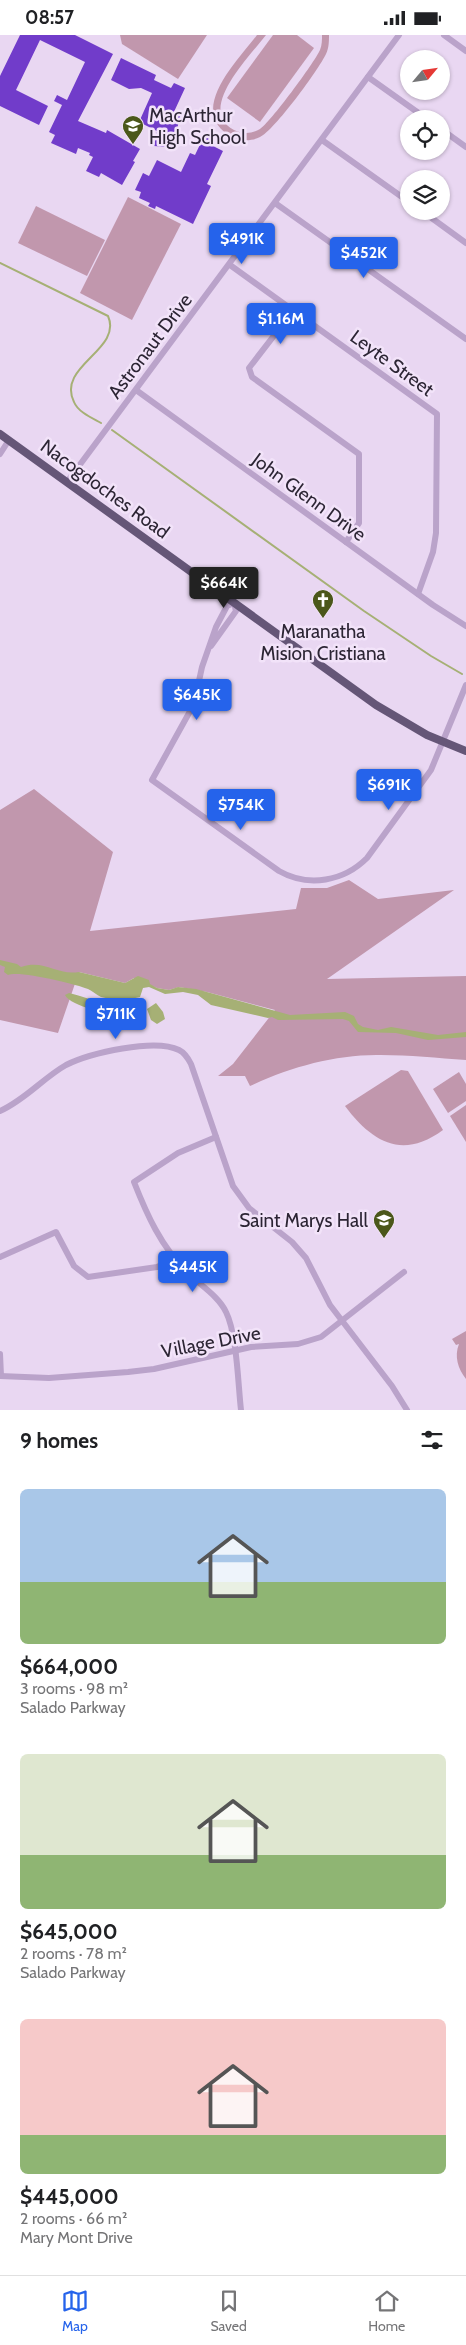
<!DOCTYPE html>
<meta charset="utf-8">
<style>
:root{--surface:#fff;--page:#f6f6f6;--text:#202124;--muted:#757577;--line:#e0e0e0;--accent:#2563eb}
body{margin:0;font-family:Cabin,sans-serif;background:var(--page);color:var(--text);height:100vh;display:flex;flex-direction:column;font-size:19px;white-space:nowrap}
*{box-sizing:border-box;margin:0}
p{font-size:16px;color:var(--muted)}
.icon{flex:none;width:28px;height:28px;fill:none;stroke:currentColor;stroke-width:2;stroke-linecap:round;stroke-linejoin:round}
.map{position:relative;height:1375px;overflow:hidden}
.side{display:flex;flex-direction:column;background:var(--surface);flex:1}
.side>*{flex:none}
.needle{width:32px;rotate:61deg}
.controls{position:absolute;left:400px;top:15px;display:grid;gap:10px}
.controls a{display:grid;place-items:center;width:50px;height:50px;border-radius:50%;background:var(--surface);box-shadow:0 1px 4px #0004;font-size:25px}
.price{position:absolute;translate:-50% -42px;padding:0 11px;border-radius:5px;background:var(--accent);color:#fff;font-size:16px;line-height:32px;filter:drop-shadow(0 1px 2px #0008)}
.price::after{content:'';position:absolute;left:50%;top:30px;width:15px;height:11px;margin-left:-8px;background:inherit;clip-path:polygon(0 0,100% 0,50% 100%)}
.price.active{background:#222;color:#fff}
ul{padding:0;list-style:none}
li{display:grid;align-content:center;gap:10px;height:265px;padding:0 20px}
li span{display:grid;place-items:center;height:155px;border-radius:8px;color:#555}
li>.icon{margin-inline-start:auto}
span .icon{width:90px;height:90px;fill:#fffc;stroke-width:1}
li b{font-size:21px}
h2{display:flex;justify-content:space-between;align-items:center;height:60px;padding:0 20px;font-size:21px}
.status{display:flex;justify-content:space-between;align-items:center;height:35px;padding:0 25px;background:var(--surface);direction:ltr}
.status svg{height:14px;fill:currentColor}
.tab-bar{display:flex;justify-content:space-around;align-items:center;height:70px;border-top:1px solid var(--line);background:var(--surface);font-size:14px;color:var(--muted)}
.tab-bar a{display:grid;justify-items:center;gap:2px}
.tab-bar .active{color:var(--accent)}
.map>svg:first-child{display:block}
</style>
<div class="status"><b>08:57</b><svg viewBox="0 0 49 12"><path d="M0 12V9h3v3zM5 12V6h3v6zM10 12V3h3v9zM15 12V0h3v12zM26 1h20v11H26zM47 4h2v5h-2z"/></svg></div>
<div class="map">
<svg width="466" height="1375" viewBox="0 0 466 1375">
<rect width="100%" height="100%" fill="#e9d7f2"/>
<g fill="#c197ad">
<polygon points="120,0 207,0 178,44 122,9"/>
<path d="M257 0H266C251 20 195 75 234 95 242 99 252 99 260 94 270 88 314 28 320 15 322 10 322 5 322 0H329C329 6 329 13 326 19 319 34 274 96 260 102 250 107 237 106 227 99 189 73 239 24 257 0Z"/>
<polygon points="273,0 297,0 314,13 260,87 227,63"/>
<polygon points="128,162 181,189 132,285 80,258"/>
<polygon points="36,171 105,205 87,241 18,208"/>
<path d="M34 754 113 817 90 896 296 874 301 853H327L349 845 378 864 454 855 327 944 466 941V1025C438 1023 409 1020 381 1020 337 1019 290 1032 250 1051L245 1041H218L233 1029 275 975 207 957 179 952 169 955 157 953 134 943 125 948 79 937 58 998 0 985V775Z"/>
<path d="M401 1035 408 1036 443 1095C402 1125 372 1107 345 1071Z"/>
<polygon points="459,1037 466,1049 466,1066 448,1078 433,1054"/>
<polygon points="466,1070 466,1107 450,1081"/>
<path d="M466 1296V1344C458 1334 454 1321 459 1309L456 1310 452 1304Z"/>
</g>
<g fill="#a6b075">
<path d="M0 925 17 929 21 932C45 924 57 941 79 937L125 948 138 941 149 945 150 949 157 953 169 955 178 952 196 954 290 980 345 977 354 981 358 989 363 992 378 995 391 992 438 1000 466 997V1002L428 1005 396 998 358 997 349 986 343 984 278 985 272 982 268 983 211 970 198 960 183 957 165 959 149 952 143 953 140 962C128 965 113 965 101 962 97 960 92 956 88 954 76 949 19 935 8 940L4 937 5 932 0 930Z"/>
<path d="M69 958C77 960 128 975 130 978L125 982C111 979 71 972 65 960Z"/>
<polygon points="156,968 163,977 165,984 157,989 151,985 147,974"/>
</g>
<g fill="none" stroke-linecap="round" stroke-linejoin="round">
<g stroke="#a6b075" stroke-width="2">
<path d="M0 228 108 281C123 315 56 331 74 367 78 377 92 383 101 388"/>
<polyline points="112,395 364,576 431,621 462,639"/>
</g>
</g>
<g fill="#713cca">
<polygon points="20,0 75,0 113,19 78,86 106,98 107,95 140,114 133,126 135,127 122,150 101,138 99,142 86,136 93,122 89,120 90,118 78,113 76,119 51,108 55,100 49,97 62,70 54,66 57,60 67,65 85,27 40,5 16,55 48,71 39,90 0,71 0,41"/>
<polygon points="121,23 156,40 154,45 171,53 174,48 185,53 173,79 180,80 176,100 170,98 167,112 154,111 157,96 139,87 152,58 141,53 129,54 111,45"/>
<polygon points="206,97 217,103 213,111 223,116 207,149 211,151 193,189 156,171 155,174 148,171 150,168 139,163 141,157 135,155 143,138 149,141 157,125 181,137 190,118 195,120"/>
</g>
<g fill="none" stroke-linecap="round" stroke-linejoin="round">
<g stroke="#baa3ca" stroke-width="6">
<polyline points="444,0 466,16"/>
<polyline points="368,42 427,84"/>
<polyline points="441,94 466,112"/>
<polyline points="322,105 409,167"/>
<polyline points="275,168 466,304"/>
<polyline points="422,176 466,208"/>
<polyline points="230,230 437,379 436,498 433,517 418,559"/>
<polyline points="293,276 249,333 252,342 359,419 359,488 346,507"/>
<polyline points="136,355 433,570 466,591"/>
<polyline points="0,419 9,405"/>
<polyline points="67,447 399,0"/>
<path d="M211 611 236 576 234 568 227 571 216 592 202 632 194 669 152 745 279 836C309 853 344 846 367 823L431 735 466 650"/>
<path d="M0 1076C25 1065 43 1043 66 1030 90 1018 155 1003 179 1015 185 1018 188 1023 191 1029L233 1151 249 1173 292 1207 306 1223 330 1270 392 1351 407 1375"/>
<path d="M216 1102 178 1118 134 1147C147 1180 161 1211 186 1236 198 1249 218 1260 226 1277 237 1299 238 1349 241 1375"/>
<polyline points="0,1222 56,1197 74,1231 88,1242 157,1232 175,1224"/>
<polyline points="0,1319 1,1341"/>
<polyline points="0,1341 49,1343 128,1337 154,1334 251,1312 298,1309 321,1302 404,1237"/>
</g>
<polyline stroke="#655677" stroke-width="8" points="0,399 376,670 427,700 466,716"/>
</g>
<defs>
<g id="school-pin" transform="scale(1.125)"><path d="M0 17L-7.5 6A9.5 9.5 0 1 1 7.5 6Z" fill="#4b571a" stroke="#f2e3f9"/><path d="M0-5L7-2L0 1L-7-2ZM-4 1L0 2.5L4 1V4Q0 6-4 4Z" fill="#fff"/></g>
<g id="church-pin" transform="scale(1.125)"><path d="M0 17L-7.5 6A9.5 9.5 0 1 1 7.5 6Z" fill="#4b571a" stroke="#f2e3f9"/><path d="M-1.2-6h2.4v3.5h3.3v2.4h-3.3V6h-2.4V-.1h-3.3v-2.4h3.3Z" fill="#fff"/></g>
</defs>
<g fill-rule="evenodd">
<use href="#school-pin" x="133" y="91"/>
<use href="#church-pin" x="323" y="565"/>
<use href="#school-pin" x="384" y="1185"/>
</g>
<g text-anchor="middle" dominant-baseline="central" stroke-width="5" stroke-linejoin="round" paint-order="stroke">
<g font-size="19" fill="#2c2534" stroke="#f2e3f9" text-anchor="start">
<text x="149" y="80">MacArthur<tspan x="149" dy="22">High School</tspan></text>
<text x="323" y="596" text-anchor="middle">Maranatha<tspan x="323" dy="22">Mision Cristiana</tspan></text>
<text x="368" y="1185" text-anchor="end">Saint Marys Hall</text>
</g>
<g font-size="19" fill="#2c2534" stroke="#f2e3f9">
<text transform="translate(150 311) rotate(-53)">Astronaut Drive</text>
<text transform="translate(392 328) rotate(36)">Leyte Street</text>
<text transform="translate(105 454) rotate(36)">Nacogdoches Road</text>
<text transform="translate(309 462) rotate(36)">John Glenn Drive</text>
<text transform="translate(211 1307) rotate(-11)">Village Drive</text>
</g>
</g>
</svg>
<div class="controls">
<a><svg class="needle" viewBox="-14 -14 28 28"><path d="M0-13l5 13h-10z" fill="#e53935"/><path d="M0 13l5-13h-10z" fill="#757577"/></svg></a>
<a><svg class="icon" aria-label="locate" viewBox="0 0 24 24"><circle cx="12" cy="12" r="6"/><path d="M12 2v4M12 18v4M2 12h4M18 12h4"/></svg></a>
<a><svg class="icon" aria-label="layers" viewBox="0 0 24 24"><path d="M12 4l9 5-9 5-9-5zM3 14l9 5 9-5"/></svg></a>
</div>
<b class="price" style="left:242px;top:230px">$491K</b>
<b class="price" style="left:364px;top:244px">$452K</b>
<b class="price" style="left:281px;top:310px">$1.16M</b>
<b class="price active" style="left:224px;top:574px">$664K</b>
<b class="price" style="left:197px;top:686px">$645K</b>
<b class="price" style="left:389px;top:776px">$691K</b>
<b class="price" style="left:241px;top:796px">$754K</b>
<b class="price" style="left:116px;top:1005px">$711K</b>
<b class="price" style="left:193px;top:1258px">$445K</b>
</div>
<section class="side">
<h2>9 homes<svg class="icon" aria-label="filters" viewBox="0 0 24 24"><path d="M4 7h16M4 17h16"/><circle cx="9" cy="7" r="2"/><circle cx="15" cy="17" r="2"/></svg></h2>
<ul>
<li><span style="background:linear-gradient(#a9c7e8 60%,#8fb573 0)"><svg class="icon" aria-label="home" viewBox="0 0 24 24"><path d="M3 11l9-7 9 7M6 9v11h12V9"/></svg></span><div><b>$664,000</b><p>3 rooms · 98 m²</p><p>Salado Parkway</p></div></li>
<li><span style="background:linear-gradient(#dfe7d0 65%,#8fb573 0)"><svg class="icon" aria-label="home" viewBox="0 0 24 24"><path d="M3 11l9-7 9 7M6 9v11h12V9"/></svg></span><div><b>$645,000</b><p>2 rooms · 78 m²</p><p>Salado Parkway</p></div></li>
<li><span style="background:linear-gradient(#f6c9c9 75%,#8fb573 0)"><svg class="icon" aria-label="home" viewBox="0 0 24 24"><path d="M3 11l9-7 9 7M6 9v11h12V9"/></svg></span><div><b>$445,000</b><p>2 rooms · 66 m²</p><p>Mary Mont Drive</p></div></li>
</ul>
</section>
<nav class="tab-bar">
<a class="active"><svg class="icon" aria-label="map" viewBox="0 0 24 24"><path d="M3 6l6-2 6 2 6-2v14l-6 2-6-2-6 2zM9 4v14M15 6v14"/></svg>Map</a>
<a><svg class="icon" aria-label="saved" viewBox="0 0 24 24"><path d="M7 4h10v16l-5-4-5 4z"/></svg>Saved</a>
<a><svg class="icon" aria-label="home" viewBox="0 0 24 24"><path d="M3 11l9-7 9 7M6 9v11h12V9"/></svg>Home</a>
</nav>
